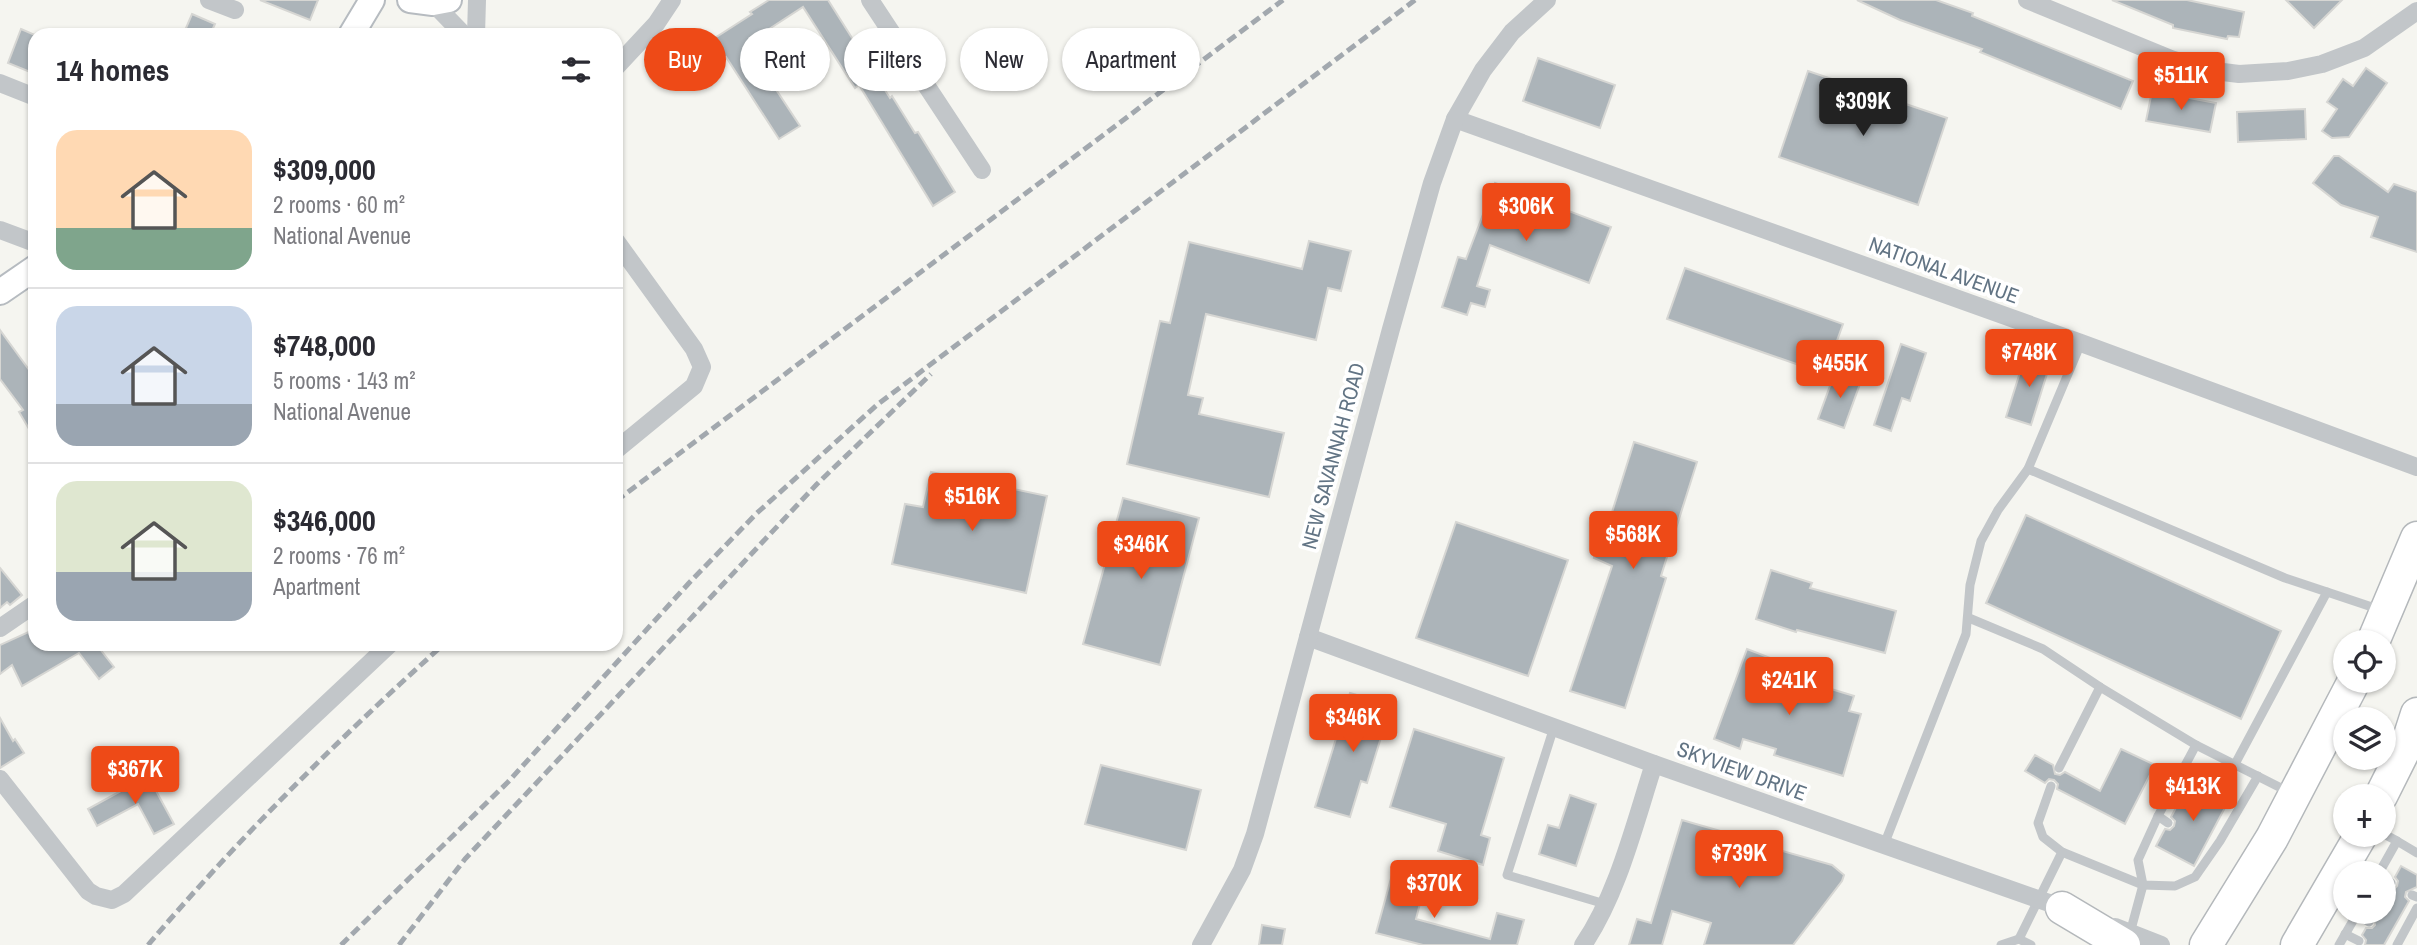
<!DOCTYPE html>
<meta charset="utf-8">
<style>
:root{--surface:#fff;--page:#f2f2f3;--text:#2b2b33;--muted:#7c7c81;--line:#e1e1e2;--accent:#ee4a17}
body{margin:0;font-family:"Archivo Narrow",sans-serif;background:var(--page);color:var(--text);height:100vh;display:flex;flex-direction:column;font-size:26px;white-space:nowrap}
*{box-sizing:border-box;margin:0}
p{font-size:23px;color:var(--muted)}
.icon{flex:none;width:38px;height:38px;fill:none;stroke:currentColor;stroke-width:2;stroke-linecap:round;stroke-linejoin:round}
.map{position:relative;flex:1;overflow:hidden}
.side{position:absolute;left:28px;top:28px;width:595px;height:623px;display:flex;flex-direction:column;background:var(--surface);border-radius:21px;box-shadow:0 2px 5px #0004}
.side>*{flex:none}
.banner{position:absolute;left:644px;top:28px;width:665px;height:63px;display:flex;gap:14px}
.controls{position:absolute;left:2333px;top:630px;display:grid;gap:14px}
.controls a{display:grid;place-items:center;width:63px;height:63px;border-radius:50%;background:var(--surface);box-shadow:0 2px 5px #0004;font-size:35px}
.price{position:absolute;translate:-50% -60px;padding:0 16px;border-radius:7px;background:var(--accent);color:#fff;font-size:23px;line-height:46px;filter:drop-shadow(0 2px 4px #0008)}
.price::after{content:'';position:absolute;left:50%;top:42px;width:21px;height:16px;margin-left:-10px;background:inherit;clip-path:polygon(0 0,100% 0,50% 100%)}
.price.active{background:#222;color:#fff}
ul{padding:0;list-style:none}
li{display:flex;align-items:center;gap:21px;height:175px;padding:0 28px}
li+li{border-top:2px solid var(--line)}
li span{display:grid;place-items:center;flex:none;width:196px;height:140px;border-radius:21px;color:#555}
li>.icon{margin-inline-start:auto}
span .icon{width:84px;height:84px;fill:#fffc;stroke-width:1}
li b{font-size:30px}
h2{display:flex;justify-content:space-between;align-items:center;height:84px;padding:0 28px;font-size:30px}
.tag{padding:0 24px;border-radius:32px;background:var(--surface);box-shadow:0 2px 5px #0004;font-size:24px;line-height:63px}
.tag.active{background:var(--accent);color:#fff}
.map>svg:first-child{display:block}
</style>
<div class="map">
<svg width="2417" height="945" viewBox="0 0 2417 945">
<rect width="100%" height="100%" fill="#f5f5f0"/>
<g fill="#acb4b9" stroke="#d6d6d3" stroke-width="2">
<polygon points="260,0 318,0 310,20"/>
<polygon points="769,0 828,0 890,98 892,96 915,133 918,132 955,192 933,206 859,85 855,88 803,7 746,44 800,126 779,139 726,57 719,62 707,43 752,14 750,12"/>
<polygon points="1857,0 1936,0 1973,13 1972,16 2133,81 2121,109 1980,52 1982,49 1900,20"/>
<polygon points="2112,0 2187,0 2244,12 2239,37 2228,36 2227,39 2173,28 2173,25"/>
<polygon points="2286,0 2342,0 2314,28"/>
<polygon points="192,14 215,24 210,35 183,35"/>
<polygon points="21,29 35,35 30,56 35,58 35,74 8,63"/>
<polygon points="683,48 693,69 667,81 658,60"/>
<polygon points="1538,58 1615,85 1600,128 1523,101"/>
<polygon points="2366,68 2387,83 2349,137 2332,138 2322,131 2337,109 2327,102 2343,79 2353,86"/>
<polygon points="1808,71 1947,118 1918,205 1779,157"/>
<polygon points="2152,91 2216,103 2210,132 2146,121"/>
<polygon points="2305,109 2306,139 2238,142 2237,112"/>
<polygon points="2334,156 2339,156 2388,192 2394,184 2417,192 2417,252 2371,237 2378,217 2341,205 2313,183"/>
<polygon points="1495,183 1611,227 1589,283 1490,245 1477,286 1490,290 1485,307 1471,303 1467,315 1442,307 1458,257 1466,259"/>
<polygon points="1309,241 1351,251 1341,291 1328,288 1316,340 1206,314 1188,395 1203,398 1199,414 1284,433 1269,497 1127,464 1160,321 1170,323 1189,242 1302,269"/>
<polygon points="1685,268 1843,324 1825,374 1667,319"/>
<polygon points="0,330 35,378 35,439 19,412 23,410 0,379"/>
<polygon points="1901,344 1926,353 1910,401 1902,398 1891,431 1874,425"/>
<polygon points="2026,353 2051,361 2031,425 2006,417"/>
<polygon points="1835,372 1861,381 1844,428 1818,419"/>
<polygon points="1634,442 1697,462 1661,576 1666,578 1625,708 1570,691 1612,566 1594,558 1608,525"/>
<polygon points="931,472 1047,496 1026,593 892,564 905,504 923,507"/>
<polygon points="1123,498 1199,518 1160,665 1083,644"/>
<polygon points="2026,515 2281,631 2241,719 1986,603"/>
<polygon points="1456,522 1568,560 1528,676 1416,638"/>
<polygon points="0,568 22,595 10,605 7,602 0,608"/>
<polygon points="1771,570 1812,583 1810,588 1896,611 1885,653 1797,630 1796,632 1756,619"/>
<polygon points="35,629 35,644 96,644 114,667 99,679 79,653 22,686 12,665 0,674 0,645"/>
<polygon points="1747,649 1773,659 1769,670 1854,696 1849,711 1861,714 1843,776 1774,755 1776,749 1743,739 1740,749 1714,739"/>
<polygon points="1350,693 1391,705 1367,783 1361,781 1350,817 1315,807"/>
<polygon points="0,718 13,741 15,739 24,753 0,768"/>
<polygon points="1414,729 1504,758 1481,835 1490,838 1483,865 1438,851 1446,824 1390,807"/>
<polygon points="2121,749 2155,765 2125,824 2057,789 2058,784 2054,780 2049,779 2045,783 2025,771 2035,755 2053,765 2055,774 2060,775 2065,772 2100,791"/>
<polygon points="1101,765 1201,790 1186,850 1085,824"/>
<polygon points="148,776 174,824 154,834 138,804 97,826 88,809"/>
<polygon points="2191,780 2229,800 2194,866 2156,846 2165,829 2170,830 2174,826 2175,821 2171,817 2178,804 2182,805 2187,801 2188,797 2184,792"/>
<polygon points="1570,795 1596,804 1576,866 1539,854 1548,825 1559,828"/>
<polygon points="1682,820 1727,833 1726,835 1832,865 1844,875 1842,881 1793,945 1704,945 1711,923 1672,911 1662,945 1629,945 1637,919 1651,923"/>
<polygon points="2401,866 2417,875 2417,887 2406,892 2405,897 2409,901 2384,945 2365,945 2366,940 2362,935 2366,928 2372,928 2375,925 2373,916 2375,912 2384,912 2384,897 2388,889 2393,890 2397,886 2398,881 2395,877"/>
<polygon points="1393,871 1426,880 1416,919 1490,939 1497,913 1524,920 1517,945 1423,945 1376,933"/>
<polygon points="1262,925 1285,929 1282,945 1259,945"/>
</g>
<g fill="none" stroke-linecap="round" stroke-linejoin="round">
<g stroke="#b6bbc0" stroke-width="28">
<g id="secondary">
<polyline points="410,0 433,3 449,0"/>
<polyline points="351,35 372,0"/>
<polyline points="0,292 35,268"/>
</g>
</g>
<g stroke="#b4b8bb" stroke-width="35">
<g id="highway">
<polyline points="2373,642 2417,538"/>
<polyline points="2381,796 2408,742 2417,714"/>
<polyline points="2062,908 2124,945"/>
<polyline points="2206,945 2272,838 2354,681"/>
<polyline points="2297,945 2361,835"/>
</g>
</g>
<g stroke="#c2c6c9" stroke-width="9">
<polyline points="2028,469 2285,578 2381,610"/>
<polyline points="1969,618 2043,649 2100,687"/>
<polyline points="1554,727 1507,875 1605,904"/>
<polyline points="2235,764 2327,592"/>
<polyline points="2059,768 2100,687 2196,745 2291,793"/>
<polyline points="2051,786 2038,823 2043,837 2062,852 2143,885 2175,886 2195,877 2220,841 2258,776"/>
<polyline points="2170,793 2181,798"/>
<polyline points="2158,816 2168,823"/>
<polyline points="2397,841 2417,853"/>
<polyline points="1884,845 1966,634 1970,585 1981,541 1998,510 2028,469 2081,343"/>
<polyline points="2379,873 2397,841 2384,834"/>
<polyline points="2384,878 2391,883"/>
<polyline points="2412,895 2417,897"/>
<polyline points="2356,914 2369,922"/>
<polyline points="2130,933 2143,885 2138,860 2158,816 2196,745"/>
<polyline points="2345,934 2359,941"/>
<polyline points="2001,945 2019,939"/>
<polyline points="2031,945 2019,939 2062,852"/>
<polyline points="2339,945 2358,912"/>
<polyline points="2397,945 2417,908"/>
</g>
<g stroke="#c2c6c9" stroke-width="18">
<polyline points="209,0 235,10"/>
<polyline points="870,0 982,170"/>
<polyline points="2027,0 2171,59 2207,70 2239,74 2288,71 2322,64 2364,48 2417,11"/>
<polyline points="433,3 464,35"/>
<polyline points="476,35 477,0"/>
<polyline points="616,67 656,24 672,0"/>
<polyline points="0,83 35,97"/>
<polyline points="1455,119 2081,343 2417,467"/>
<polyline points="0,230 35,243"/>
<polyline points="616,241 694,349 702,367 694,386 616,450"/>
<polyline points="0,628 35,604"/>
<polyline points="1308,637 1654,764 2069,910"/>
<polyline points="0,779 88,891 96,896 112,900 124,894 390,644"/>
<polyline points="2115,927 2161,945"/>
<polyline points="1201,945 1242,870 1255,834 1391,329 1432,183 1446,144 1455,119 1483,70 1512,32 1547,0"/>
<path d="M1583 945C1618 894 1635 822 1654 764"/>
</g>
<use href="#secondary" stroke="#fff" stroke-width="24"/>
<use href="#highway" stroke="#fff" stroke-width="32"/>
<g stroke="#a2a8ae" stroke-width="5" stroke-dasharray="10 5" stroke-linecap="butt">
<polyline points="616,501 1283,0"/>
<path d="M148 945C239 838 339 738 444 644"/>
<polyline points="341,945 508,782 689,583 757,513 878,404 1415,0"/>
<polyline points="399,945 465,859 817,484 931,374"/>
</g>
</g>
<g text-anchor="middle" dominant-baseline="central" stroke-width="7" stroke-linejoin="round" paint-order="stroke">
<g font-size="21" fill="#627484" stroke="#fff">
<text transform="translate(1944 270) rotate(20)">NATIONAL AVENUE</text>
<text transform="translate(1333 456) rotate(-75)">NEW SAVANNAH ROAD</text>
<text transform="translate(1742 771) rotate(20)">SKYVIEW DRIVE</text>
</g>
</g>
</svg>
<div class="controls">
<a><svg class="icon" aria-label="locate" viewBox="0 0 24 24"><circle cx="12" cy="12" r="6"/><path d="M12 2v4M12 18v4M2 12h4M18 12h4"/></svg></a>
<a><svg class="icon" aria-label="layers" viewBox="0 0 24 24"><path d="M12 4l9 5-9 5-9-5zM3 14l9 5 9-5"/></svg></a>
<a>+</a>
<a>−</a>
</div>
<b class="price" style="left:2181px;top:112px">$511K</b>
<b class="price active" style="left:1863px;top:138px">$309K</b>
<b class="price" style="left:1526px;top:243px">$306K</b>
<b class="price" style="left:2029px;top:389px">$748K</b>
<b class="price" style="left:1840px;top:400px">$455K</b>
<b class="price" style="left:972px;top:533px">$516K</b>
<b class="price" style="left:1633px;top:571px">$568K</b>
<b class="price" style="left:1141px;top:581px">$346K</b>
<b class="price" style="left:1789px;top:717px">$241K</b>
<b class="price" style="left:1353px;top:754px">$346K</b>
<b class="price" style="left:135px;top:806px">$367K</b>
<b class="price" style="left:2193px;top:823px">$413K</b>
<b class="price" style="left:1739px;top:890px">$739K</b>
<b class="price" style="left:1434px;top:920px">$370K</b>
<div class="banner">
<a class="tag active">Buy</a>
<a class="tag">Rent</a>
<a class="tag">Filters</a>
<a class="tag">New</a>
<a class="tag">Apartment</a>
</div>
<section class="side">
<h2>14 homes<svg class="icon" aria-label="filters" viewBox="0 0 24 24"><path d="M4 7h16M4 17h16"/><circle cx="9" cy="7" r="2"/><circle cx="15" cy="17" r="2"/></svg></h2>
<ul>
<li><span style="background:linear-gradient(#ffd9b3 70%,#7fa58c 0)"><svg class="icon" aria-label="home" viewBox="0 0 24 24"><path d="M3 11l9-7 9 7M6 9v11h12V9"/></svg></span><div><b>$309,000</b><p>2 rooms · 60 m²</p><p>National Avenue</p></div></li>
<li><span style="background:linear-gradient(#c9d6e8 70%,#9aa5b1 0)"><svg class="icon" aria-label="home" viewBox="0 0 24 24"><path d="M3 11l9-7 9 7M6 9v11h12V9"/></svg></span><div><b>$748,000</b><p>5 rooms · 143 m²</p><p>National Avenue</p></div></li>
<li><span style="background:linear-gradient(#dfe7d0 65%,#9aa5b1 0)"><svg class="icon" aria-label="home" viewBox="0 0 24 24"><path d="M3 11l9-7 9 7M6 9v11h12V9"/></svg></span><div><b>$346,000</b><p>2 rooms · 76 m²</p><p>Apartment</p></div></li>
</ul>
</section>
</div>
